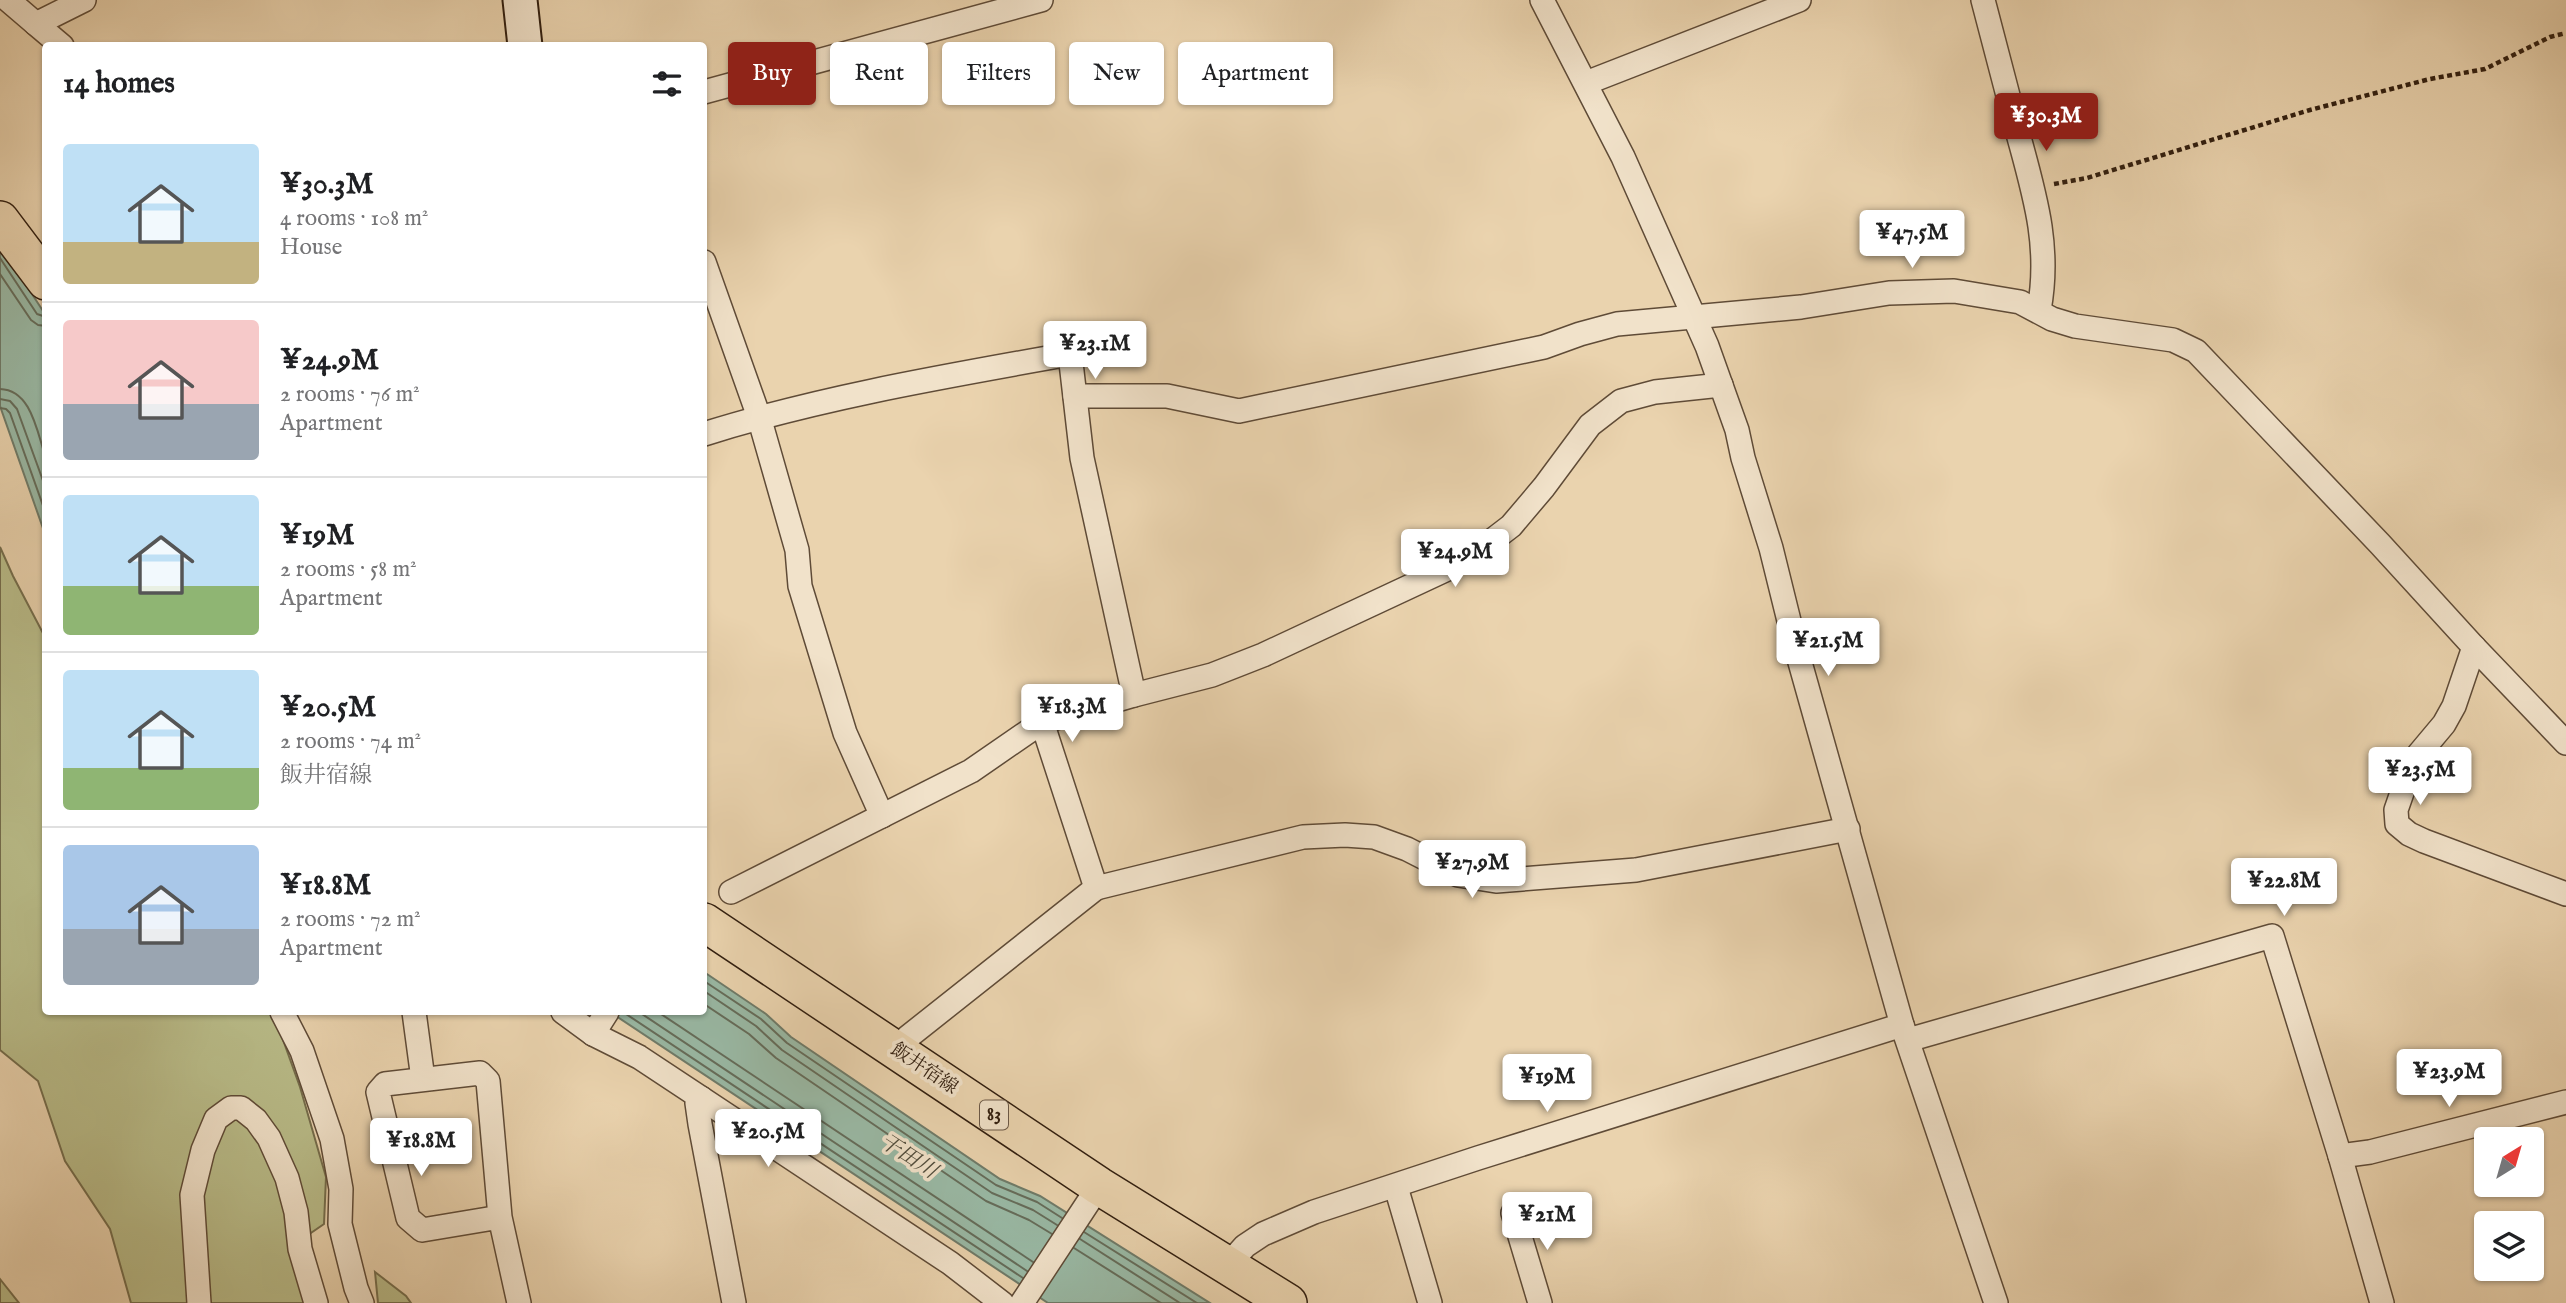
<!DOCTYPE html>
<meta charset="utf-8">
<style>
:root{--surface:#fff;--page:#f2f2f2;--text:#202124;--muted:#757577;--line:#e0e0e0;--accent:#8f2418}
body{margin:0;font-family:"IM FELL English","Noto Serif JP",serif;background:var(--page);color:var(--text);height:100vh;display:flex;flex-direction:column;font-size:26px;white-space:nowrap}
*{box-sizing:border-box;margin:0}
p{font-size:23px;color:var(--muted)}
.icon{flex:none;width:38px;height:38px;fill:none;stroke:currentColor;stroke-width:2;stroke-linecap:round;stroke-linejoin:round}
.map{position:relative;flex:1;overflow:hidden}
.panel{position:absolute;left:42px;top:42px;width:665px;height:973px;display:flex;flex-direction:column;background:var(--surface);border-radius:7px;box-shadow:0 2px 5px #0004}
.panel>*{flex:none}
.top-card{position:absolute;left:728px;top:42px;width:665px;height:63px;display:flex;gap:14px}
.needle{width:46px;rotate:37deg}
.buttons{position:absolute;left:2474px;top:1127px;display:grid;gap:14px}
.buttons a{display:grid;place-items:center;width:70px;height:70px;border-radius:7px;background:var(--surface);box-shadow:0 2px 5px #0004;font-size:35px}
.price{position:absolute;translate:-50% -60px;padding:0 16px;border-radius:7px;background:#fff;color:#222;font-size:23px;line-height:46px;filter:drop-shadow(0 2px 4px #0008)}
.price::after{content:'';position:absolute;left:50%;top:42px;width:21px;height:16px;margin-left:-10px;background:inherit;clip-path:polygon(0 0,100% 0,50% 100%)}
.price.on{background:var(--accent);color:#fff}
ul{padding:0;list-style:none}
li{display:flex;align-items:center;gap:21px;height:175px;padding:0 21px}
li+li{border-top:2px solid var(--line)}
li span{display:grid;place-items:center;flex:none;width:196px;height:140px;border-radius:7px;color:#555}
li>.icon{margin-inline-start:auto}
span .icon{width:84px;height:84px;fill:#fffc;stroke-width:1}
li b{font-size:30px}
h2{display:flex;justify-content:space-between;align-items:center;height:84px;padding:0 21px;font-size:30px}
.tag{padding:0 24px;border-radius:7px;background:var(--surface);box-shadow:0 2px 5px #0004;font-size:24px;line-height:63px}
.tag.on{background:var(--accent);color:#fff}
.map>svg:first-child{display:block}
</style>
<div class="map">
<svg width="2566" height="1303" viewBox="0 0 2566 1303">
<rect width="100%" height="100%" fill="#ead3ae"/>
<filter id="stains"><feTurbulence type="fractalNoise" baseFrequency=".00286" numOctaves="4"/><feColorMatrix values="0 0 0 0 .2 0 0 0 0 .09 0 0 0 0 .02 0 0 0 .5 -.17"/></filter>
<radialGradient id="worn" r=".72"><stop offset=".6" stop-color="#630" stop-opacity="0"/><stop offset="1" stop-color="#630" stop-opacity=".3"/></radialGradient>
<g fill="#b9bc89" stroke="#756d4c" stroke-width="2">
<polygon points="0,547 13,576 45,637 46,1012 273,1012 300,1087 326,1177 324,1224 292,1246 309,1303 131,1303 110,1229 65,1161 38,1081 0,1050"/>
<polygon points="375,1272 406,1296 411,1303 378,1303"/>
<polygon points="0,1279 19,1303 0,1303"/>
</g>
<g fill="#99b9a5" stroke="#6f7b69" stroke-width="2">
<polygon points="0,245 45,314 45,534 0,406"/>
<polygon points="704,972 766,1014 791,1037 1000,1179 1040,1196 1210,1303 1048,1303 610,1012 704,1012"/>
</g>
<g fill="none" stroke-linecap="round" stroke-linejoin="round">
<g stroke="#656c5a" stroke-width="2">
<polyline points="0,258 37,314 46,317"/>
<polyline points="0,274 31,320 38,325 46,326"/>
<path d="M0 389C32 390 37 433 46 458"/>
<polyline points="0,399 10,401 17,409 46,489"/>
<polyline points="0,408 6,409 10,413 46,514"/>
<polyline points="704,981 761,1019 787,1043 996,1185 1037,1202 1062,1218"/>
<polyline points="704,991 756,1026 782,1050 992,1193 1033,1210 1057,1225"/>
<polyline points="704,1004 749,1034 776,1058 986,1201 1029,1220 1052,1234"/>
<polyline points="623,1012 1023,1278"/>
<polyline points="639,1012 1027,1271"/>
<polyline points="658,1012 1033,1262"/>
<polyline points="1084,1232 1197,1303"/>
<polyline points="1080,1239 1180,1303"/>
<polyline points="1074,1248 1161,1303"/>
</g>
<g stroke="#5f4b37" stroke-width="26">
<g id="street">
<polyline points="8,0 36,24 84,0"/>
<polyline points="1542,0 1623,157 1707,346 1737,430 1743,458 1771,548 1794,641 1902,1025 1996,1303"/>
<path d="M1983 0C1994 43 2006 87 2017 130 2034 193 2051 245 2039 310"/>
<polyline points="36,24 62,46"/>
<polyline points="1586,83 1799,0"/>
<polyline points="704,92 1041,0"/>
<polyline points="704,262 759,417 797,550 800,586 845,733 882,816"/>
<polyline points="1075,396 1167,396 1239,411 1544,347 1580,334 1617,324 1801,307 1889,293 1954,291 2020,302 2052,319 2075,326 2173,340 2196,351 2380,544 2474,647 2566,743"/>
<path d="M704 434C822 397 947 376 1070 354L1082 458 1134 695 1042 722"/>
<polyline points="2474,647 2454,706 2444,724 2413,761 2396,810 2397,824 2409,834 2424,841 2566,894"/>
<polyline points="1134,695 1212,675 1263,655 1445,570 1481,549 1511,526 1544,487 1590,425 1621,401 1655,392 1721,385"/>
<polyline points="1096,888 1303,837 1345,835 1374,837 1407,849 1458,875 1496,881 1636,870 1848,829"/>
<polyline points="731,892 971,771 1042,722 1096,888 908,1037 897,1050"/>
<polyline points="282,1012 302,1051 332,1139 341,1189 340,1224 356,1288 362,1303"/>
<polyline points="414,1012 423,1079"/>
<polyline points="563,1012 593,1034"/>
<polyline points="607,1012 593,1034 639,1057 701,1098 950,1263 1002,1303"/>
<polyline points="1908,1040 2272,936 2340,1156 2382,1303"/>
<polyline points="701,1098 697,1103 700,1124 734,1303"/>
<polyline points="2340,1156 2370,1152 2566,1102"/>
<polyline points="1396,1187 1430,1303"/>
<polyline points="1513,1213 1540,1303"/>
<polyline points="500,1217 422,1230 408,1218 378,1092 385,1084 480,1073 488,1081 500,1217 519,1303"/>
<polyline points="1228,1265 1245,1246 1263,1234 1314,1212 1478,1158 1902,1025"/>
<polyline points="199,1303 192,1195 203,1150 216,1119 231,1108 241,1108 256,1120 269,1138 287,1178 296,1212 300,1249 316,1303"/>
<polyline points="1022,1303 1099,1186"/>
</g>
</g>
<g stroke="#311e0f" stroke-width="37">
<polyline id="secondary" points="520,0 525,46"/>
</g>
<g stroke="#311e0f" stroke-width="40">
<g id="primary">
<polyline points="0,220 46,281"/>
<polyline points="704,922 1099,1186 1288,1303"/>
</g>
</g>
<polyline stroke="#311e0f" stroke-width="4.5" stroke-dasharray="5 3.5" stroke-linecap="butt" points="2054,184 2087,178 2310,110 2430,79 2485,69 2550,37 2566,33"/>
<use href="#street" stroke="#f1e2ca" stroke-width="23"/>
<use href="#secondary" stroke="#f1e2ca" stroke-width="33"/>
<use href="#primary" stroke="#ead3ae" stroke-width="37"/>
</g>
<g text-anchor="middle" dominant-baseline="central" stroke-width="7" stroke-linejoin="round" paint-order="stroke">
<rect fill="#f1e2ca" stroke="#6b5947" stroke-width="2" x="980" y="1100.5" width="28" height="29" rx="5"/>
<g font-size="18" font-weight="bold" fill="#311e0f">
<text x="994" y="1115">83</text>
</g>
<g font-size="19" fill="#311e0f" stroke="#f1e2ca">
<text transform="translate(924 1069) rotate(34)">飯井宿線</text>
</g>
<g font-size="21" font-style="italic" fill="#504c3c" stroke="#f1e2ca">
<text transform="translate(908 1157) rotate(33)">干田川</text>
</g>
</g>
<rect width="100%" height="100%" filter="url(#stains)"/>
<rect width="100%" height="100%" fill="url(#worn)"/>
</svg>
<div class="buttons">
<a><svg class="needle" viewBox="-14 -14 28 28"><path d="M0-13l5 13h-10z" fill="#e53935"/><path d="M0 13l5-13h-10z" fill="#757577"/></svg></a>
<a><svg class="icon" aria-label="layers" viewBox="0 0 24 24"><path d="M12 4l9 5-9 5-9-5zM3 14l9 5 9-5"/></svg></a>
</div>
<b class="price on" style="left:2046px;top:153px">¥30.3M</b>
<b class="price" style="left:1912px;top:270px">¥47.5M</b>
<b class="price" style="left:1095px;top:381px">¥23.1M</b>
<b class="price" style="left:1455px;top:589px">¥24.9M</b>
<b class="price" style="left:1828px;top:678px">¥21.5M</b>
<b class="price" style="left:1072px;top:744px">¥18.3M</b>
<b class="price" style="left:2420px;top:807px">¥23.5M</b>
<b class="price" style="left:1472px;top:900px">¥27.9M</b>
<b class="price" style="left:2284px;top:918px">¥22.8M</b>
<b class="price" style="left:2449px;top:1109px">¥23.9M</b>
<b class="price" style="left:1547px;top:1114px">¥19M</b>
<b class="price" style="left:768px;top:1169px">¥20.5M</b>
<b class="price" style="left:421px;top:1178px">¥18.8M</b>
<b class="price" style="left:1547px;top:1252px">¥21M</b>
<div class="top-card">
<a class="tag on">Buy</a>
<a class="tag">Rent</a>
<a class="tag">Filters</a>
<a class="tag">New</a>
<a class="tag">Apartment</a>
</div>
<section class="panel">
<h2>14 homes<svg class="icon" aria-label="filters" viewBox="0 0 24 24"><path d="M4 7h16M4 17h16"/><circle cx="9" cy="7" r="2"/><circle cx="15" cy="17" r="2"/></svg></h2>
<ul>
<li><span style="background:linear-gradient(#bfe0f5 70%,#c2b280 0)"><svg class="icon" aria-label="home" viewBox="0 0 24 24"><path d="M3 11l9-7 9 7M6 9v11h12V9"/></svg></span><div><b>¥30.3M</b><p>4 rooms · 108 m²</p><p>House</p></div></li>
<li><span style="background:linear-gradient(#f6c9c9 60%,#9aa5b1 0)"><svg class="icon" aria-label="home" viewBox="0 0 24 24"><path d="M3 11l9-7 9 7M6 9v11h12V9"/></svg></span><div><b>¥24.9M</b><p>2 rooms · 76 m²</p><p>Apartment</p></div></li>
<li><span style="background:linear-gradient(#bfe0f5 65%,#8fb573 0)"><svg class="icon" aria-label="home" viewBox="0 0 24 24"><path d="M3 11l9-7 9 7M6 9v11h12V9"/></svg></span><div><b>¥19M</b><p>2 rooms · 58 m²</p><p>Apartment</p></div></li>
<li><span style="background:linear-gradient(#bfe0f5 70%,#8fb573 0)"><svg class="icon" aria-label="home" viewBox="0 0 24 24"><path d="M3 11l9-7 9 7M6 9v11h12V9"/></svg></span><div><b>¥20.5M</b><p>2 rooms · 74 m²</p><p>飯井宿線</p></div></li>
<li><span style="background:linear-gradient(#a9c7e8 60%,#9aa5b1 0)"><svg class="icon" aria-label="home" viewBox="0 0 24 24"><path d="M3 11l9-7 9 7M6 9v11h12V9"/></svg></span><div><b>¥18.8M</b><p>2 rooms · 72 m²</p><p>Apartment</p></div></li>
</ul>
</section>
</div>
